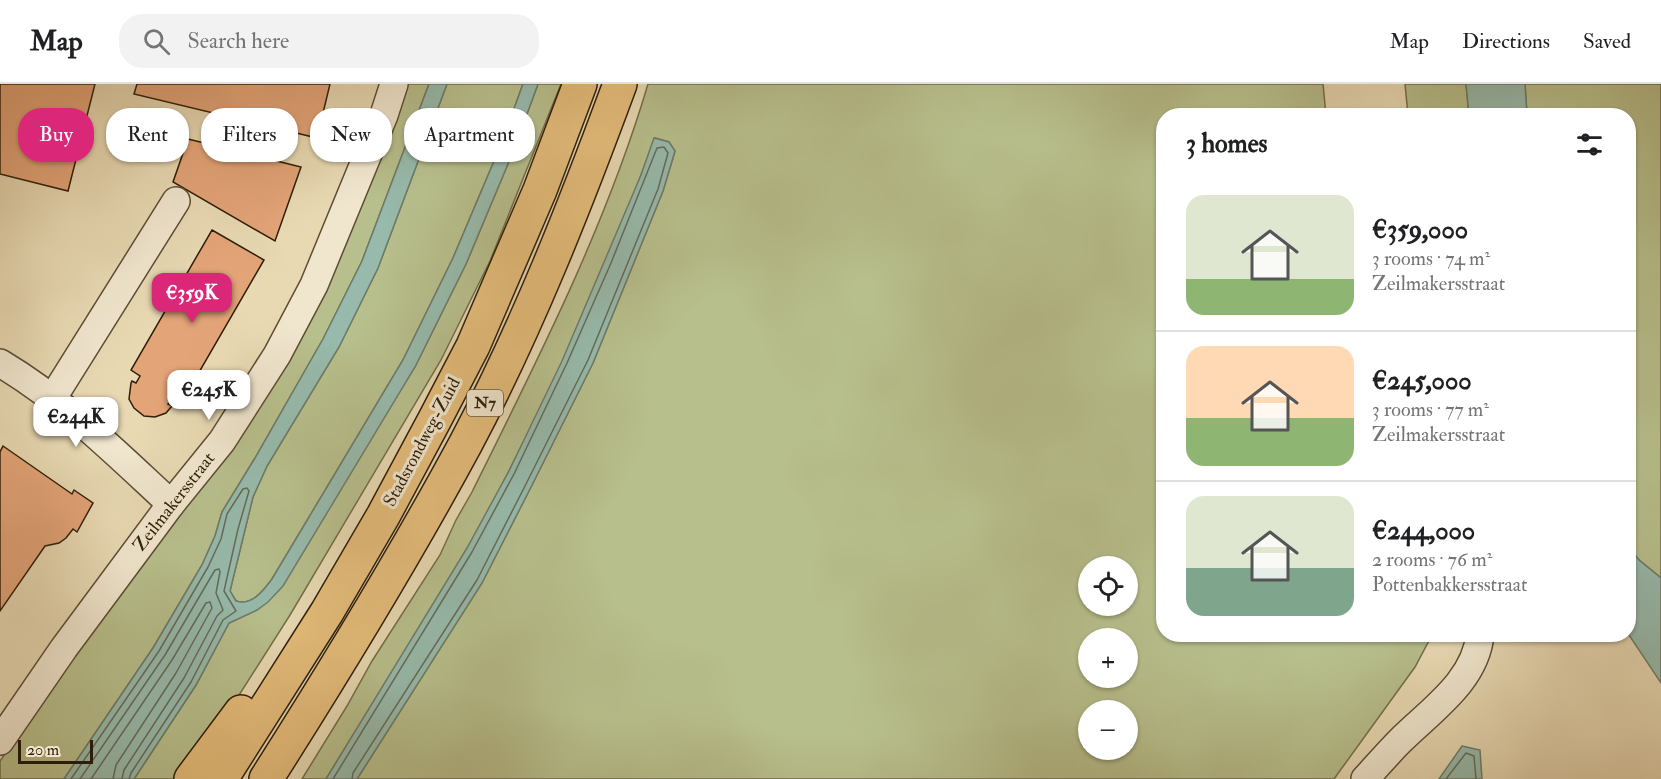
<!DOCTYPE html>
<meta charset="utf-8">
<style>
:root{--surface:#fff;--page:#f2f2f2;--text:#202124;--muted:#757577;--line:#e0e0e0;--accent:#db2777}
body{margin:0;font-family:"IM FELL Double Pica",serif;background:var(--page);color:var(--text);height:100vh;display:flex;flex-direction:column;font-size:22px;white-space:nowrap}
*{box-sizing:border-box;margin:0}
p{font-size:20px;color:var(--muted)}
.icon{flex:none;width:33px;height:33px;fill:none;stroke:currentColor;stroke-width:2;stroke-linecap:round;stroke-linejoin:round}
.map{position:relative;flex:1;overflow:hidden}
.details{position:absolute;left:1156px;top:24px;width:480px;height:534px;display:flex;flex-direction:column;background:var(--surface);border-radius:24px;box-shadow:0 2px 4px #0004}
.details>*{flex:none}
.banner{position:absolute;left:18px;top:24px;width:570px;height:54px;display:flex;gap:12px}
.fabs{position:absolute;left:1078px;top:472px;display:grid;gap:12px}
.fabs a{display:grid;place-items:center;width:60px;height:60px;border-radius:50%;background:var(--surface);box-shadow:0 2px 4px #0004;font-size:30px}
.scale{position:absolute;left:18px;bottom:15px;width:75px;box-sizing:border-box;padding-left:6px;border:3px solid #2e1e09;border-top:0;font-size:16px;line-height:21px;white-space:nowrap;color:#2e1e09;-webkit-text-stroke:4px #f0e6ce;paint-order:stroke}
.price{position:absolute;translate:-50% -51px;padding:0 14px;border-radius:12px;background:#fff;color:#222;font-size:20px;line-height:39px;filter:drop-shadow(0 2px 3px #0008)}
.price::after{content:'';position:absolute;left:50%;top:36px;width:18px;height:14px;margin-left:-9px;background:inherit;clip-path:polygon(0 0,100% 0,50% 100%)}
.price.current{background:var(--accent);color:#fff}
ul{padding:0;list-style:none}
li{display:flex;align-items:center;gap:18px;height:150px;padding:0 30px}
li+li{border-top:2px solid var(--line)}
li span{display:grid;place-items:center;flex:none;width:168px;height:120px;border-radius:18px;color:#555}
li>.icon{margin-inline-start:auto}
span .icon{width:72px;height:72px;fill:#fffc;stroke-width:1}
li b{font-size:26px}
h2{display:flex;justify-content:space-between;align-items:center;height:72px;padding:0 30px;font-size:26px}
.tag{padding:0 21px;border-radius:24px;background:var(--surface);box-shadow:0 2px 4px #0004;font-size:21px;line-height:54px}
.tag.current{background:var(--accent);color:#fff}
header{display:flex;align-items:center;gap:36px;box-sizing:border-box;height:84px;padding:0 30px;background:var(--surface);border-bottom:2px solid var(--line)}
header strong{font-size:28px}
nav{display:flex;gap:33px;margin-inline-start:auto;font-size:21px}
.search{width:420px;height:54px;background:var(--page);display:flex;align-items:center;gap:15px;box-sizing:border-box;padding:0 21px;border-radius:24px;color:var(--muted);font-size:22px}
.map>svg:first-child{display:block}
</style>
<header>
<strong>Map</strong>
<div class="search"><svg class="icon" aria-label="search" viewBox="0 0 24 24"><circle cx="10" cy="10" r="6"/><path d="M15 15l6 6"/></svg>Search here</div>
<nav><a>Map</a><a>Directions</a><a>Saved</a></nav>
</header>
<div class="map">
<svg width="1661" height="695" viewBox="0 0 1661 695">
<rect width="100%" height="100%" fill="#e8d9b3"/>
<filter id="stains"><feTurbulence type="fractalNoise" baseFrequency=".00333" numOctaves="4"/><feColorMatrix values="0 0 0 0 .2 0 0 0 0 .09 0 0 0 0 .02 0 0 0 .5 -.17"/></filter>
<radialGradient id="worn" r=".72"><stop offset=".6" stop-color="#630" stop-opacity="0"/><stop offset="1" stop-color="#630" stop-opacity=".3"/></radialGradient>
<g fill="#b7bf8c" stroke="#726e4a" stroke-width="1.5" fill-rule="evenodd">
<polygon points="407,0 429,0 362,177 323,255 255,374 222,428 215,452 202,481 153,564 64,695 0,695 0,677 73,570 181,427"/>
<path d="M447 0H523L500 63 453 174 403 276 272 495C263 507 252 522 236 517L230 507 253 413 267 382 339 263 378 184Z"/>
<polygon points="538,0 561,0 490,177 441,276 290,531 213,652 183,695 134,695 196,601 229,539 257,526 415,283 466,180 513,68"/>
<path d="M648 0H1323L1326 31 1164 32V550L1432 551 1415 583 1334 695H357L482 499 530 405 593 279 663 107 675 67 669 58 655 54C604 193 540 334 468 463 423 542 373 618 326 695H302L347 622 372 577 440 471 456 436 472 408C538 275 606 142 648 0ZM1089 483H1128V522H1089ZM1089 555H1128V594H1089ZM1089 627H1128V666H1089Z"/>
<polygon points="1405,0 1466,0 1469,31 1408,31"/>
<polygon points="1525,0 1661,0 1661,494 1639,476 1629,464 1629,32 1527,31"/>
</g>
<g fill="#97baac" stroke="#6d7c6b" stroke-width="1.5">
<path d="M429 0H447L378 184 339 263 267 382 253 413 230 507 236 517C252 522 263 507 272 495L403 276 453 174 500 63 523 0H538L513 68 466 180 415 283 283 502 268 518 257 526 229 539 196 601 134 695H64L153 564 202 481 215 452 222 428 255 374 323 255 362 177Z"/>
<polygon points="1466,0 1525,0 1527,31 1469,31"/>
<polygon points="654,54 669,58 675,67 663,107 593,279 530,405 482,499 357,695 326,695 467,464 509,387 562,277 641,91"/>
<polygon points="1629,464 1639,476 1661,494 1661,599 1629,551"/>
<polygon points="1462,662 1480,666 1482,695 1439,695"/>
</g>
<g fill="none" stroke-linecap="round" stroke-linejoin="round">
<g stroke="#626c5a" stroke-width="1.5">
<polyline points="71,695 159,567 208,483 221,455 227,430 243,405 247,404 249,407 238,445 224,507 236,527 223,536 191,598 131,689 129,695"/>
<polyline points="80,695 165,571 215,486 219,485 220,488 216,509 223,526 217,532 184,594 124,686 122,695"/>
<polyline points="91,695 172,576 206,519 210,518 212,524 176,589 116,681 113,695"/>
<polyline points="333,695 472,468 514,390 567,279 611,179 657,64 664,63 668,69 658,105 588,276 525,402 477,496 353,689 352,695"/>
<polyline points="1446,695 1466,669 1474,672 1476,695"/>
</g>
</g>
<g fill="#e3a478" stroke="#2e1e09" stroke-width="1.5">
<polygon points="0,0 95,0 68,107 0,90"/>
<polygon points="137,0 330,0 317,54 134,10"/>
<polygon points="188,55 301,83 275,157 173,98"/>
<polygon points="212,146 264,176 183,316 174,311 168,320 172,322 166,329 155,333 144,332 134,324 129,315 131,299 132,297 136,299 140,292 131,286"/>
<polygon points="3,362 72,410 74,406 93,419 77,448 73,445 66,454 59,459 45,462 0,527 0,368"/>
</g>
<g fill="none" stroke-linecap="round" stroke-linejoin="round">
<g stroke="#5c4d34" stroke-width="30">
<g id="minor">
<path d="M0 279C64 317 117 370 171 420"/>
<polyline points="52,315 176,117"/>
<polyline points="0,657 64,564 171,420 222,357 277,271 314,201 384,31 394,0"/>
<path d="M1365 695C1377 682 1388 669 1400 657 1430 627 1476 597 1480 550"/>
</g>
</g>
<g stroke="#2e1e09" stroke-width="36">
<g id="highway">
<polyline points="191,695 241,628"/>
<polyline points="221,695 327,528 383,432 435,335 473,262 540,106 580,0"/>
<path d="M266 695C336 585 404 474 466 359 527 244 575 122 620 0"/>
</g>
</g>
<use href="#minor" stroke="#f0e6ce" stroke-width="27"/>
<use href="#highway" stroke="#e4bc7a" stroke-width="33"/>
</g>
<g text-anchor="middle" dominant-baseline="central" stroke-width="6" stroke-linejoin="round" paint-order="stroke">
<rect fill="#f0e6ce" stroke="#685a44" stroke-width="1.5" x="467" y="306" width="36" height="26" rx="4.5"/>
<g font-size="16" font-weight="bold" fill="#2e1e09">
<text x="485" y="319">N7</text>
</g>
<g font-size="18" fill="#2e1e09" stroke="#f0e6ce">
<text transform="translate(422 358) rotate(-62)">Stadsrondweg-Zuid</text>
<text transform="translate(174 418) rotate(-52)">Zeilmakersstraat</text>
</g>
</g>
<rect width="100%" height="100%" filter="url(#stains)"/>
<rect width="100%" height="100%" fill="url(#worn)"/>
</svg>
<div class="fabs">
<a><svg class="icon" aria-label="locate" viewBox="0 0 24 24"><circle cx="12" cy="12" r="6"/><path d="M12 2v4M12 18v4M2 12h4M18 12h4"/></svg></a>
<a>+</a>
<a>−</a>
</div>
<div class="scale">20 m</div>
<b class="price current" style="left:192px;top:240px">€359K</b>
<b class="price" style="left:209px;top:337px">€245K</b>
<b class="price" style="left:76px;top:364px">€244K</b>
<div class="banner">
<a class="tag current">Buy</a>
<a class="tag">Rent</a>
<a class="tag">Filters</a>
<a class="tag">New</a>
<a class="tag">Apartment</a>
</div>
<section class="details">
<h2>3 homes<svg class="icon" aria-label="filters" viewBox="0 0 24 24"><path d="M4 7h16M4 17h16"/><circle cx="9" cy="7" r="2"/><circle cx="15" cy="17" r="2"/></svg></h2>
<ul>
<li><span style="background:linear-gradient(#dfe7d0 70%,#8fb573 0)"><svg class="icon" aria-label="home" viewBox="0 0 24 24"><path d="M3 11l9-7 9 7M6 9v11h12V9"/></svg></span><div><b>€359,000</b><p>3 rooms · 74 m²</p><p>Zeilmakersstraat</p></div></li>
<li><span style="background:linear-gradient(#ffd9b3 60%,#8fb573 0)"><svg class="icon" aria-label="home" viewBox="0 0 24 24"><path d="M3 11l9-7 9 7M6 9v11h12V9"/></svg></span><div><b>€245,000</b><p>3 rooms · 77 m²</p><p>Zeilmakersstraat</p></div></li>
<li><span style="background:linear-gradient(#dfe7d0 60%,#7fa58c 0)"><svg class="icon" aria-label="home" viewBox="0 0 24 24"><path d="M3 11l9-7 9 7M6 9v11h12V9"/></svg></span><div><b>€244,000</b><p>2 rooms · 76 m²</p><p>Pottenbakkersstraat</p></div></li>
</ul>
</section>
</div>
